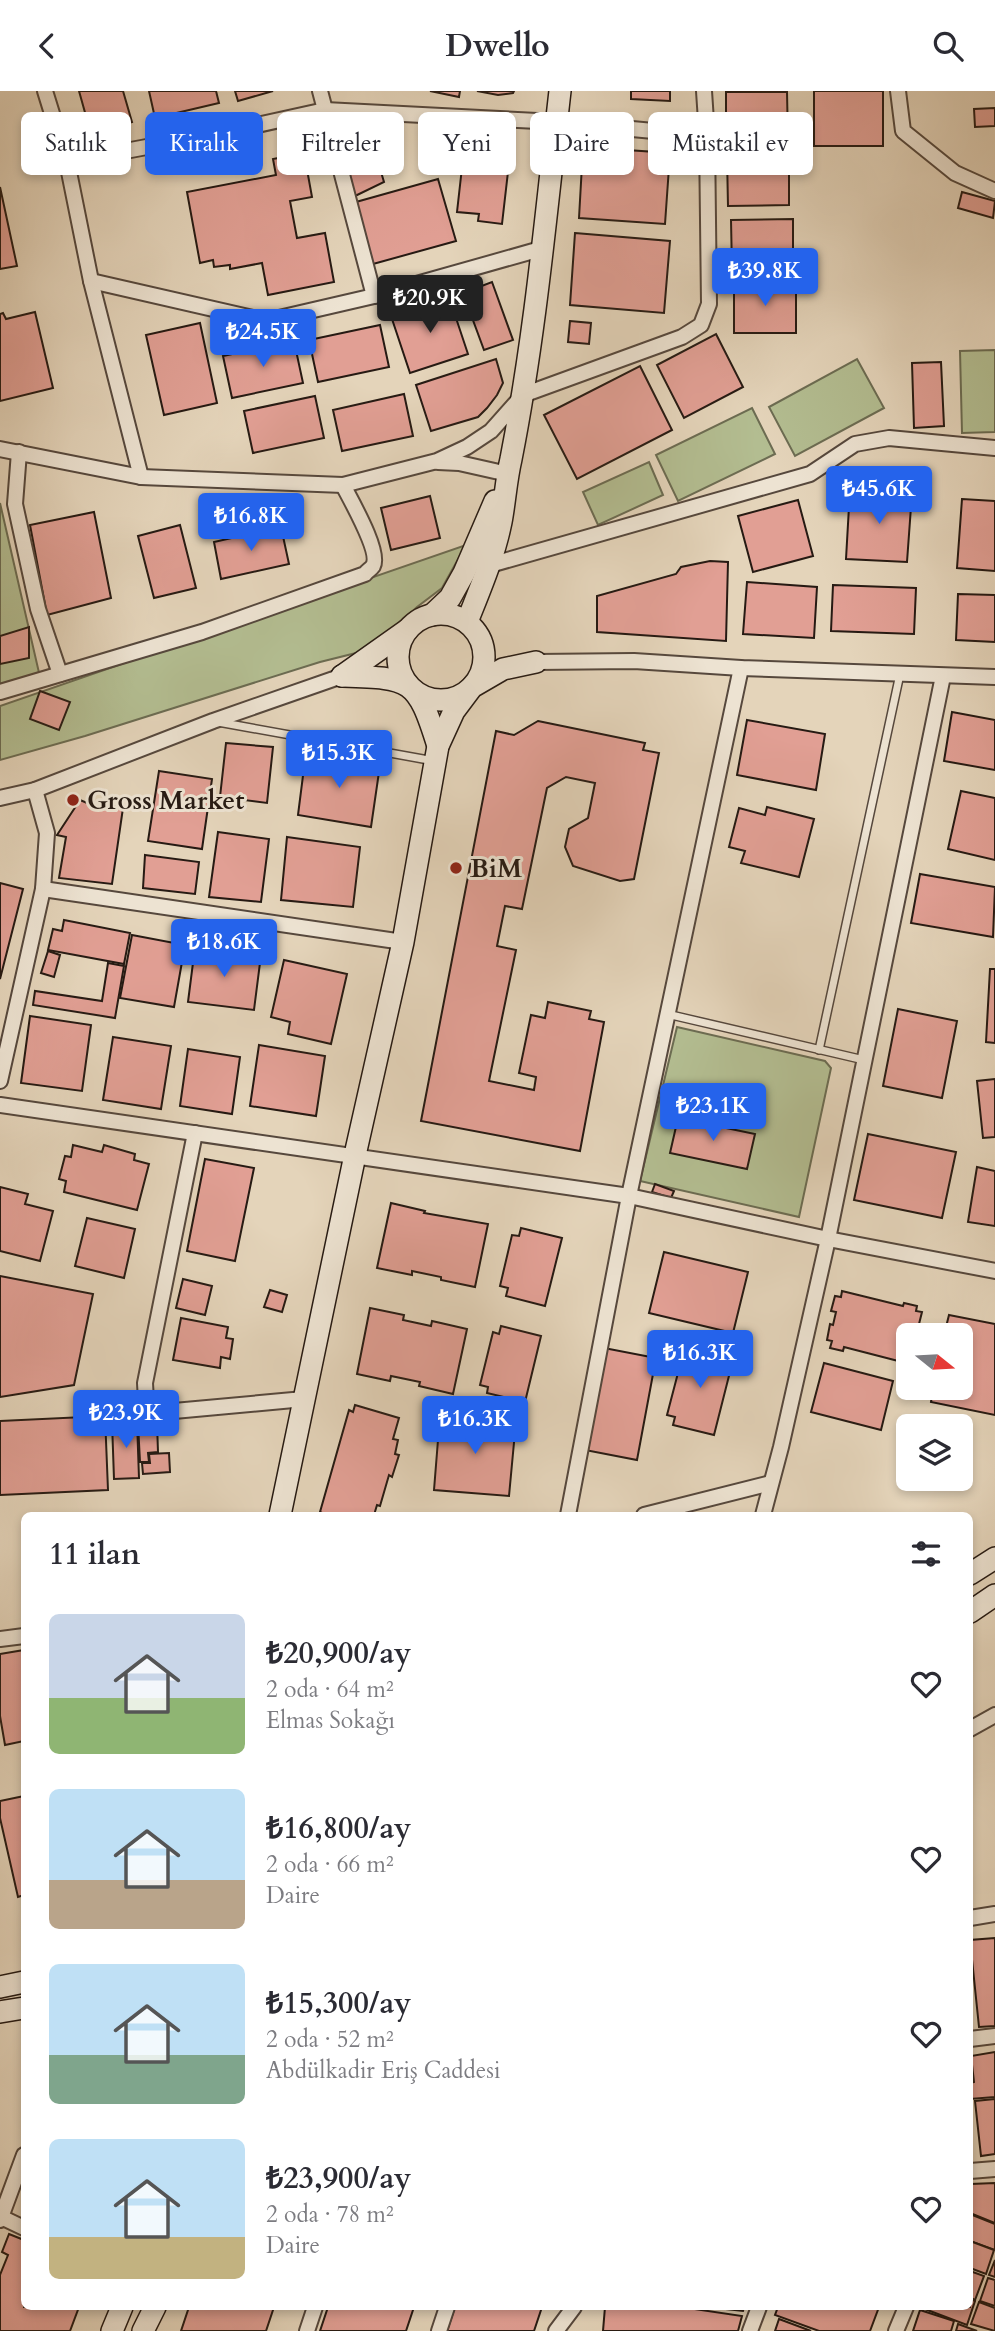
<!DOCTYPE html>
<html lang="tr">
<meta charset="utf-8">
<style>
:root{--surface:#fff;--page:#f7f7f7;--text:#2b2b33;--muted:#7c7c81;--accent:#2563eb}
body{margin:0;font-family:Cardo,serif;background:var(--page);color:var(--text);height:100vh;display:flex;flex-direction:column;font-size:26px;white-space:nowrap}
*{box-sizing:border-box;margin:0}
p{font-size:23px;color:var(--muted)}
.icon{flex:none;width:38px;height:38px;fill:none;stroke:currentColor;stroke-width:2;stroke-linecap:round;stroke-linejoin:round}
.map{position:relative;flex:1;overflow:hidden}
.details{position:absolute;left:21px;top:1421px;width:952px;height:798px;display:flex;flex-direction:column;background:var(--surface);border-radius:10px;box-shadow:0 4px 10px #0003}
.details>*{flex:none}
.hud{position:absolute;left:21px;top:21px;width:954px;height:63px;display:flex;gap:14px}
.needle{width:46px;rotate:108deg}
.tools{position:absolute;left:896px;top:1232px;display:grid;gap:14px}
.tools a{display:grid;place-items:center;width:77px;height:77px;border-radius:10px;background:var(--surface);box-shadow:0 4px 10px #0003;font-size:35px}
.price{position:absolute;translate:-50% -60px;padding:0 16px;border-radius:7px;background:var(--accent);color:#fff;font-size:23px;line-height:46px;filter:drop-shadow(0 2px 4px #0008)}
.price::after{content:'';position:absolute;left:50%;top:42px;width:21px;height:16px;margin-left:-10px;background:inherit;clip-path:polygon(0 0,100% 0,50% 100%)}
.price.selected{background:#222;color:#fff}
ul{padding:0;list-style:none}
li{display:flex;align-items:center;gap:21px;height:175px;padding:0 28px}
li span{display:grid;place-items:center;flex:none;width:196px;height:140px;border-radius:10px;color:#555}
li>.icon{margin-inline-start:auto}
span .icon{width:84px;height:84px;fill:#fffc;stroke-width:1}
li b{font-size:30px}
h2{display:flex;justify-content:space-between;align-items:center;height:84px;padding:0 28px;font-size:30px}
.pill{padding:0 24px;border-radius:10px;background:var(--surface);box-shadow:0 4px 10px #0003;font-size:24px;line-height:63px}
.pill.selected{background:var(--accent);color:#fff}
header{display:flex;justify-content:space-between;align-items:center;height:91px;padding:0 28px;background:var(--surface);font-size:32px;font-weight:700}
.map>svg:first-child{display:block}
</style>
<header><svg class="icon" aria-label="back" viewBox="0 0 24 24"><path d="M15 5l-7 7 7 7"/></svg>Dwello<svg class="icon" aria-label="search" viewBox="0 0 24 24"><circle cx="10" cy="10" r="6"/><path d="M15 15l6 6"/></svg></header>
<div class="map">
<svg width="995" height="2240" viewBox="0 0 995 2240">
<rect width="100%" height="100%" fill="#e4d4ba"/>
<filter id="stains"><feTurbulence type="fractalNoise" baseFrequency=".00286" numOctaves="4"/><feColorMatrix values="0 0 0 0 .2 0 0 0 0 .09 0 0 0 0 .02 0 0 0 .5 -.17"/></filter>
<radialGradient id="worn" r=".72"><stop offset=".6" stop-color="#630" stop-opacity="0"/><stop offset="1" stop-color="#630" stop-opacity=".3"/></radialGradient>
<g fill="#b3bd91" stroke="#6c6c52" stroke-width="2">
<polygon points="995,259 995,341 962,342 960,260"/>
<polygon points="857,268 884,317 795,365 769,316"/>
<polygon points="752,317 775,363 678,410 656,364"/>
<polygon points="649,371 663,404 598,434 583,401"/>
<polygon points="0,412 40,586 0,598"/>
<polygon points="466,454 442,497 417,516 372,558 320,571 85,645 0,669 0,615"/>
<polygon points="677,936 825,970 831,977 799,1126 640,1090"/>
</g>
<g fill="#e19f94" stroke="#261a13" stroke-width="2">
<polygon points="79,0 123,0 132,31 91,43"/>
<polygon points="149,0 216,0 219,12 155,27"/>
<polygon points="235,0 273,0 238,10"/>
<polygon points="430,0 460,0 459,6"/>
<polygon points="477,0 514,0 513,2 498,4"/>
<polygon points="631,0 670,0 670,10 631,8"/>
<rect x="814" y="0" width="69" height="55"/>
<polygon points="726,1 787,1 788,50 726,51"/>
<polygon points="995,17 995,35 975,36 974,18"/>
<polygon points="467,32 513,37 502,133 478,130 479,123 457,121"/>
<polygon points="367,34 384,91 353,106 334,43"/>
<polygon points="583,56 670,62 665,133 579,127"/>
<polygon points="304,62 312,106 290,110 297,147 325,142 334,191 268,204 262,172 230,178 230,174 214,176 213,169 200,172 187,101 276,84 273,68"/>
<polygon points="727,65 789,65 789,114 728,115"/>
<polygon points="438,88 456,150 373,173 356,111"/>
<polygon points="0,96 17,175 0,178"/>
<polygon points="962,101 995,110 993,127 958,117"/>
<polygon points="793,128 793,178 732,179 731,129"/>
<polygon points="575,142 670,150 664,222 570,214"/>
<polygon points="492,191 513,249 484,259 463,202"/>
<polygon points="796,192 796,242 734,242 734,193"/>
<polygon points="449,206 468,263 410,282 391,225"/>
<polygon points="35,221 53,297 0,310 0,223 3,222 6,228"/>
<polygon points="570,230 591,232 589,253 568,251"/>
<polygon points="200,232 217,312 164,324 146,244"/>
<polygon points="380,234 389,276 318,291 309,249"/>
<polygon points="716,243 743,296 684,327 657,274"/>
<polygon points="294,250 303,292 232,307 223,265"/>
<polygon points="496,268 503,292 497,304 487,317 478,326 431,340 416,294"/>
<polygon points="941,271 944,335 914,337 912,272"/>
<polygon points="640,275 672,339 577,388 544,324"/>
<polygon points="404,303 413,345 342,360 333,319"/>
<polygon points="315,305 324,347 253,362 244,320"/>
<polygon points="850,398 912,402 907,471 846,468"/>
<polygon points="430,405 440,447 391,459 381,417"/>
<polygon points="962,408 995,410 995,480 957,477"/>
<polygon points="798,409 813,465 753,481 738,425"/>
<polygon points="94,421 111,507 47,524 30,434"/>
<polygon points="180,434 196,497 154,507 138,445"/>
<polygon points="281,436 289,473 221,488 214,451"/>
<polygon points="710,470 728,471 726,550 597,541 597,505 676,483 681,476"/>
<polygon points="747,491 817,496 814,547 743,543"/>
<polygon points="833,494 916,497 914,543 831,540"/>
<polygon points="958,503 995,504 995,551 956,549"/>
<polygon points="29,536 29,567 0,573 0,545"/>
<polygon points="40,600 70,611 59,639 30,628"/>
<polygon points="952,621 995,629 995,679 944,670"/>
<polygon points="747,629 825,643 816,699 737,684"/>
<polygon points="538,630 645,652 643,659 659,662 634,788 620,790 573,775 565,756 569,738 588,727 595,692 566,686 547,697 522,818 505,815 497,855 516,859 489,990 534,999 536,986 519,982 531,924 545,927 548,911 591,920 589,928 604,931 580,1060 421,1030 496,640 514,644"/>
<polygon points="226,652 273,656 267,712 220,706"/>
<polygon points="306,661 380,674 371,736 298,724"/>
<polygon points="159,680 212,688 202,758 148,750"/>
<polygon points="961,700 995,707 995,769 948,758"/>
<polygon points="80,709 94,715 100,712 123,717 112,793 59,787 66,746 57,744"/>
<polygon points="767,716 814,728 799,786 741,772 745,760 729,756 739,717 765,724"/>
<polygon points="218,741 269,748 261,811 209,806"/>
<polygon points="287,746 360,756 353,816 281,809"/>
<polygon points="145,764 199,771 195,803 143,797"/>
<polygon points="920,783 995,796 993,846 911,832"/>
<polygon points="0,792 23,798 0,888"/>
<polygon points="64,829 130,842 124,873 48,859 53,838 62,840"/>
<polygon points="132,844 185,854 174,916 120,907"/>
<polygon points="195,856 261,864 254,919 188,911"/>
<polygon points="48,860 60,864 54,886 41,882"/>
<polygon points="284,869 347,883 331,953 288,943 290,931 271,926"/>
<polygon points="108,872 124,875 115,927 33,914 35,900 102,910"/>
<polygon points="990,878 995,878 995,952 986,951"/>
<polygon points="898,918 957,930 942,1007 883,995"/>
<polygon points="30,925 91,934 82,1000 21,992"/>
<polygon points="113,946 171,955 161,1018 103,1009"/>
<polygon points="259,954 325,965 316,1025 250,1015"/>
<polygon points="188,958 240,966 232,1023 180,1015"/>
<polygon points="995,988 995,1046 983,1047 977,990"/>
<polygon points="678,1027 755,1043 747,1078 670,1062"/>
<polygon points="868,1043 956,1061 942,1127 854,1109"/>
<polygon points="73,1054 102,1061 104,1054 135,1063 134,1069 149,1073 137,1119 64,1101 66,1090 59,1088 65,1065 71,1066"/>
<polygon points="205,1068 254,1077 235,1170 187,1160"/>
<polygon points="977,1076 995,1080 995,1135 968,1131"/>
<polygon points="655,1093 674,1100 671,1107 652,1101"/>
<polygon points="0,1096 28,1103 25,1113 53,1120 40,1170 0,1160"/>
<polygon points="391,1112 425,1120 424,1122 488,1133 475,1196 441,1189 441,1186 412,1180 412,1184 377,1177"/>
<polygon points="87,1127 135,1138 124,1187 75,1175"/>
<polygon points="521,1137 562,1147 545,1215 506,1205 508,1197 500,1195 512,1144 519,1145"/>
<polygon points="664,1161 748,1181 733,1242 649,1222"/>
<polygon points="0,1185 93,1203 74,1294 0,1306"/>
<polygon points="183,1188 212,1195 205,1224 176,1217"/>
<polygon points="270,1199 287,1204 282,1221 264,1216"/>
<polygon points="842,1200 903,1215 904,1212 917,1215 916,1220 922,1221 918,1237 914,1236 912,1244 908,1244 908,1265 906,1272 844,1256 843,1260 830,1257 832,1250 827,1249 830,1233 833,1234 836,1221 831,1220 835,1205 841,1206"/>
<polygon points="370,1217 404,1224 403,1229 431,1235 432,1230 467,1238 453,1303 419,1295 420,1291 391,1285 390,1290 357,1283"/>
<polygon points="949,1224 995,1233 995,1324 931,1311 933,1297 961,1297 961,1244 944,1244"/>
<polygon points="181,1227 228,1236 226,1247 233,1248 230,1268 221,1266 220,1277 173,1269"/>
<polygon points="501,1235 541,1245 525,1311 487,1302 488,1296 480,1294 493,1241 499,1243"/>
<polygon points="694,1255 734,1265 714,1344 673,1334 675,1326 667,1324 684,1259 692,1261"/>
<polygon points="604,1257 656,1267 637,1369 585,1359"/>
<polygon points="824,1272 893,1290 881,1339 811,1321"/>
<polygon points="355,1314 399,1327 393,1348 398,1349 395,1363 399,1364 392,1386 389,1384 380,1415 377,1414 374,1424 326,1424 320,1421 349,1319 353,1321"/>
<polygon points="440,1324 470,1326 470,1330 487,1332 488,1328 516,1330 509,1405 434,1399"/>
<polygon points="105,1325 108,1399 0,1404 0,1330"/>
<polygon points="137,1330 139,1387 114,1388 112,1331"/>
<polygon points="157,1332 158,1361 148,1362 149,1371 140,1371 138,1333"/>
<polygon points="169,1362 170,1381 143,1383 142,1372 150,1372 149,1363"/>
<polygon points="24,1559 24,1650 5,1654 0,1625 0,1563"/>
<polygon points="24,1705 24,1804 18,1806 0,1727 0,1710"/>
<polygon points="995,1847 995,1935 979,1936 970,1849"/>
<polygon points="995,1961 995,2006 970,2008 970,1992 974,1991 971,1965"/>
<polygon points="995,2008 995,2063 981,2065 975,2010"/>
<polygon points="995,2092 995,2132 970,2122 971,2093"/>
<polygon points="970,2123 995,2133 995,2159 970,2150"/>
<polygon points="9,2143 24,2149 24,2216 79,2216 70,2240 0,2240 0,2184 8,2164 2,2161"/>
<polygon points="970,2150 994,2159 986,2183 970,2177"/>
<polygon points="995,2169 995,2186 989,2184"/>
<polygon points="970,2180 984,2185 975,2209 970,2206"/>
<polygon points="988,2187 995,2189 995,2215 980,2210"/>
<polygon points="970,2208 975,2210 967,2234 922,2217 922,2216 970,2216"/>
<polygon points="979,2211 995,2217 995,2240 971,2233"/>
<polygon points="189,2216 274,2216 266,2240 181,2240"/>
<polygon points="328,2216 414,2216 406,2240 320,2240"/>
<polygon points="455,2216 542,2216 534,2240 447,2240"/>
<polygon points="605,2216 681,2216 742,2225 738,2240 603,2240"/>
<polygon points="707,2216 744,2216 743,2220"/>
<polygon points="778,2216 879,2216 870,2240 819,2240 775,2224"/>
<polygon points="920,2219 954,2230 951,2240 913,2240"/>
<polygon points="779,2228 811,2240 775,2240"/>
<polygon points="958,2233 977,2240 956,2240"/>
</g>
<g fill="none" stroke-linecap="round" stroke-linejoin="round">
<g stroke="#56483d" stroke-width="10">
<g id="service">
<polyline points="218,631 434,670"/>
<polyline points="667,923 864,969"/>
<polyline points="819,959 900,583"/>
</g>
</g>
<g stroke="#56483d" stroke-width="18">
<g id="minor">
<polyline points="45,0 67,71 91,190 141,386"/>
<polyline points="320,0 374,205"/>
<polyline points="898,0 903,40 955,82 995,100"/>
<polyline points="67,71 221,42 325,19 557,31 707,45"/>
<polyline points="91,190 266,230 374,205 544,157"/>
<polyline points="0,358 141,386 343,394 437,370 467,356 491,340 523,304 682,246 701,234 709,213 707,45 704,0"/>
<polyline points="19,361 15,413 38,518 60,583"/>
<polyline points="438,371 459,372 508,383"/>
<polyline points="490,474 810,383 855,353 889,347 995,357"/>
<polyline points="536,571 634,570 741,577 995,586"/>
<path d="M0 601 202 541 365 483C367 480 371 478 373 475 381 461 350 408 343 394"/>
<polyline points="0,707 35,699 213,630 342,585"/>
<polyline points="43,798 403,851"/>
<polyline points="0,990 43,798 47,742 35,699"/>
<polyline points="0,1014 629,1105 828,1148 995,1180"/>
<polyline points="195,1042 145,1292 146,1310 154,1317 163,1321 304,1308"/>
<polyline points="568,1424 629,1105 741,577"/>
<polyline points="644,1424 771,1392"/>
<polyline points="763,1424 781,1356 828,1148 943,585"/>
<polyline points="0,1548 24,1545"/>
<polyline points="970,1638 995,1624"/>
<polyline points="970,1827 995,1823"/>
<polyline points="970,1948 995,1945"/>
<polyline points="970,2080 995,2078"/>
<polyline points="1,2126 24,2137"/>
<polyline points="0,2129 24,2064"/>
<polyline points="307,2240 315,2216"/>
<polyline points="439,2240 447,2216"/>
<polyline points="556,2240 574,2216"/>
<polyline points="750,2240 759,2216"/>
<polyline points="896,2240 906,2216"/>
</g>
</g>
<g stroke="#261a13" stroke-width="24">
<g id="secondary">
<circle cx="441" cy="566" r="43"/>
<polyline points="432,524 450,507 464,482 495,410"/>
<path d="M467 531C480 498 494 466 501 431 505 410 506 389 511 368 535 246 546 123 560 0"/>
<path d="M342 585C411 587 417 587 438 655"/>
<polyline points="342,585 407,539"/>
<polyline points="280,1424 355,1064 403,851 438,655 454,620 472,596 503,578 536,571"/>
<polyline points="970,1483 995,1467"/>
<polyline points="970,1521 995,1504"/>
<polyline points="0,1896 24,1891"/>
<polyline points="0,1921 24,1917"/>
<polyline points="112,2240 122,2216"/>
<polyline points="143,2240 155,2216"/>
</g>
</g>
<use href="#service" stroke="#ede3d2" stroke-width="7"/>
<use href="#minor" stroke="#ede3d2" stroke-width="14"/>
<use href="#secondary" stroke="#ede3d2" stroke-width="21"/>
</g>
<g fill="#8f2418" stroke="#ede3d2" stroke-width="2.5">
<circle cx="73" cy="709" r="7"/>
<circle cx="456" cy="777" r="7"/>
</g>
<g text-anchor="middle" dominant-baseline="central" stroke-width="6" stroke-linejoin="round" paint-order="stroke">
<g font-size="26" font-weight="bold" fill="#261a13" stroke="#ede3d2" text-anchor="start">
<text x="87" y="709">Gross Market</text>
<text x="470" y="777">BiM</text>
</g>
</g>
<rect width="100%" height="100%" filter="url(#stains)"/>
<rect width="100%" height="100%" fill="url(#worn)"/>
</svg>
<div class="tools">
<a><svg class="needle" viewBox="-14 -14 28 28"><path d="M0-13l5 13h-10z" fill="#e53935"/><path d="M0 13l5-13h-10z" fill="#7c7c81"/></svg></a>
<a><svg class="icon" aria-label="layers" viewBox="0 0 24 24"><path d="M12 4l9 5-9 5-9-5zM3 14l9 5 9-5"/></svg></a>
</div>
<b class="price" style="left:765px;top:217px">₺39.8K</b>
<b class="price selected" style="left:430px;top:244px">₺20.9K</b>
<b class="price" style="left:263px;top:278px">₺24.5K</b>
<b class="price" style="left:879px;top:435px">₺45.6K</b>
<b class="price" style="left:251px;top:462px">₺16.8K</b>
<b class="price" style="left:339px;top:699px">₺15.3K</b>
<b class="price" style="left:224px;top:888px">₺18.6K</b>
<b class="price" style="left:713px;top:1052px">₺23.1K</b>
<b class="price" style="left:700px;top:1299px">₺16.3K</b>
<b class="price" style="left:126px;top:1359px">₺23.9K</b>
<b class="price" style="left:475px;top:1365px">₺16.3K</b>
<div class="hud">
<a class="pill">Satılık</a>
<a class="pill selected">Kiralık</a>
<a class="pill">Filtreler</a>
<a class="pill">Yeni</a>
<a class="pill">Daire</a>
<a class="pill">Müstakil ev</a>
</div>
<section class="details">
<h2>11 ilan<svg class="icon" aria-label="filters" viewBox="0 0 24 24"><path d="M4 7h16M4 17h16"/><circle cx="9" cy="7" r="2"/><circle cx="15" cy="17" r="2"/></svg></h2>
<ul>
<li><span style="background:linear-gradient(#c9d6e8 60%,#8fb573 0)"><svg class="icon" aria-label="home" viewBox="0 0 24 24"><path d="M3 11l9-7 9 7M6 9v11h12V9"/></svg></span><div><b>₺20,900/ay</b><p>2 oda · 64 m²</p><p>Elmas Sokağı</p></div><svg class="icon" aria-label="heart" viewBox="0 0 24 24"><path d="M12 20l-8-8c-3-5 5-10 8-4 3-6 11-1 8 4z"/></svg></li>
<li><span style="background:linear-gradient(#bfe0f5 65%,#b9a48a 0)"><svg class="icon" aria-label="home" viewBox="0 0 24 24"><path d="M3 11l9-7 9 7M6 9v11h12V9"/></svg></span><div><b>₺16,800/ay</b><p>2 oda · 66 m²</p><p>Daire</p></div><svg class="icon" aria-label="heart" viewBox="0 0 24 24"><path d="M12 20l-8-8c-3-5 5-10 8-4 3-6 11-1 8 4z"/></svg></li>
<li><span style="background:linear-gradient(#bfe0f5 65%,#7fa58c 0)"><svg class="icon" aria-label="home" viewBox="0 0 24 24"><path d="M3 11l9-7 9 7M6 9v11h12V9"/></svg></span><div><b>₺15,300/ay</b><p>2 oda · 52 m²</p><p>Abdülkadir Eriş Caddesi</p></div><svg class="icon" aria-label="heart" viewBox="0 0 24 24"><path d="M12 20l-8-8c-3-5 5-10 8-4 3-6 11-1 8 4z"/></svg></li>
<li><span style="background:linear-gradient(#bfe0f5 70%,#c2b280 0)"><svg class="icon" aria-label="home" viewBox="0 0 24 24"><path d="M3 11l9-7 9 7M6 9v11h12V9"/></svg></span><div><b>₺23,900/ay</b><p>2 oda · 78 m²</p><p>Daire</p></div><svg class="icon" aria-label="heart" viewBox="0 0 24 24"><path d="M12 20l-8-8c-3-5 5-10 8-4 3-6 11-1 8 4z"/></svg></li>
</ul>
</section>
</div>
